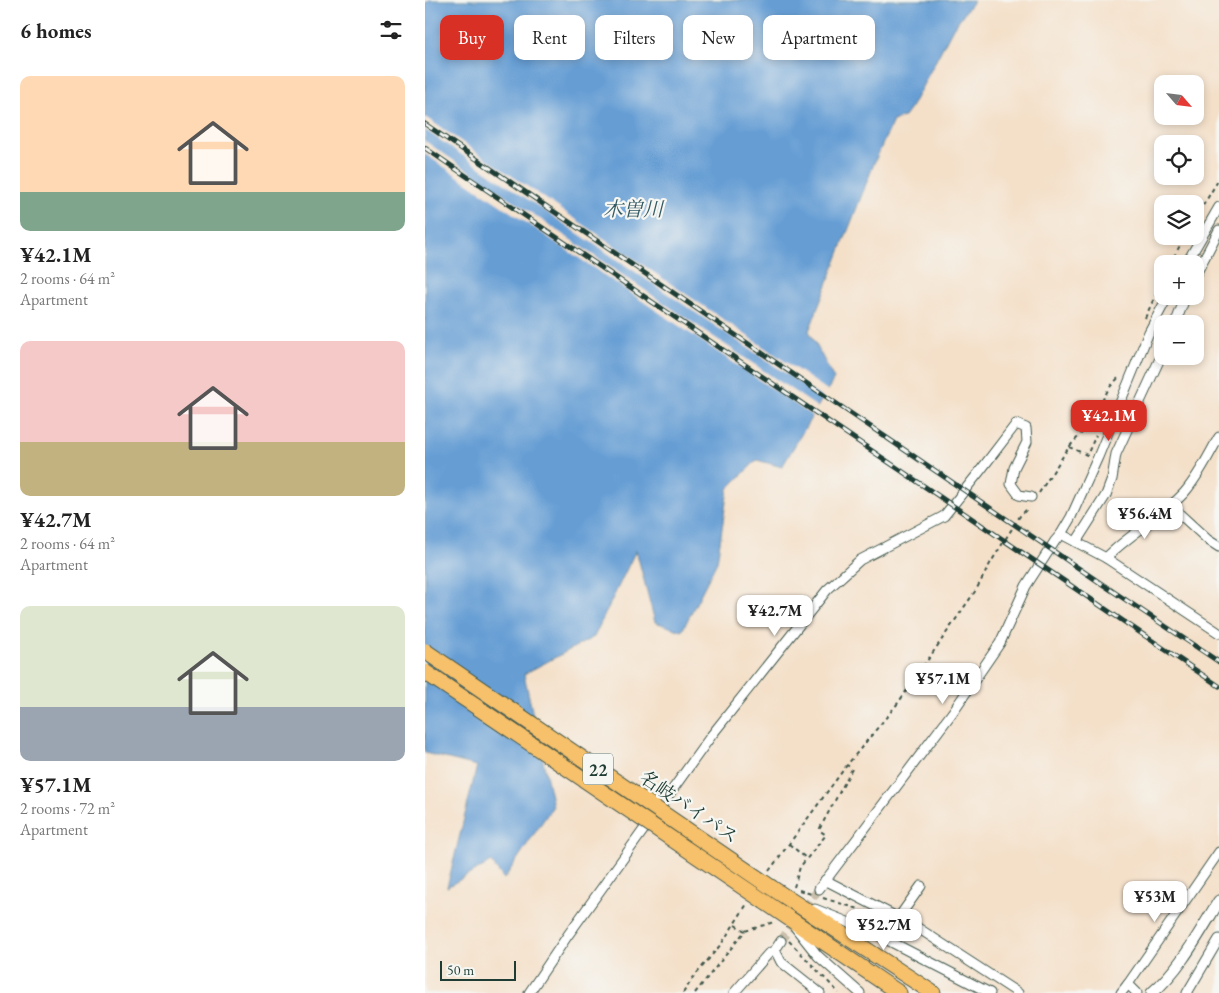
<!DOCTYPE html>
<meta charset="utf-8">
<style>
:root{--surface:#fff;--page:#f6f6f6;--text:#222;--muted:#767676;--accent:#d93025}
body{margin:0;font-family:"EB Garamond","Noto Serif JP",serif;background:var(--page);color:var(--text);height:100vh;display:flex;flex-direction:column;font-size:19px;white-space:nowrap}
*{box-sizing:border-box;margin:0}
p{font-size:16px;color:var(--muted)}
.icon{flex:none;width:28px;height:28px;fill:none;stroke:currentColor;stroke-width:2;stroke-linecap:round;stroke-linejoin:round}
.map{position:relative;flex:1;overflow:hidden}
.details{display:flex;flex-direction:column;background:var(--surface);width:425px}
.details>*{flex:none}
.hud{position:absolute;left:15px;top:15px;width:475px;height:45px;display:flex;gap:10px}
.needle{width:32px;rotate:118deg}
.fabs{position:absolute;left:729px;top:75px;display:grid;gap:10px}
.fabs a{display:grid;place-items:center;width:50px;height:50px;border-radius:10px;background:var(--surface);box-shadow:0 2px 8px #0003;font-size:25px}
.scale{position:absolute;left:15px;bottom:12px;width:76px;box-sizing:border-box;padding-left:5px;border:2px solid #1f3d34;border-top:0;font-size:14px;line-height:18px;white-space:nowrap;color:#1f3d34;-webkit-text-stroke:4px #f6f6f2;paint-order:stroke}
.price{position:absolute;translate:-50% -42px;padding:0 11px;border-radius:10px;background:#fff;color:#222;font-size:16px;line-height:32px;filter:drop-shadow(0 1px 2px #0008)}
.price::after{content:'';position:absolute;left:50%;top:30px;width:15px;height:11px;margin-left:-8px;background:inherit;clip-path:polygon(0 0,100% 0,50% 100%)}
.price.selected{background:var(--accent);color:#fff}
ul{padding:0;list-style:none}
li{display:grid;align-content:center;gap:10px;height:265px;padding:0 20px}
li span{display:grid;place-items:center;height:155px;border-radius:10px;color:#555}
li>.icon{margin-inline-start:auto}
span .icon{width:90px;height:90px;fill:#fffc;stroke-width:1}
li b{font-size:21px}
h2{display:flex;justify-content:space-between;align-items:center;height:60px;padding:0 20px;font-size:21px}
.chip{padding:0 18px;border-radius:10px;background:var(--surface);box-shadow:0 2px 8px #0003;font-size:18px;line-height:45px}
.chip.selected{background:var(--accent);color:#fff}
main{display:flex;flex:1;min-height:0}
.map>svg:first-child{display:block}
</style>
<main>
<section class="details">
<h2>6 homes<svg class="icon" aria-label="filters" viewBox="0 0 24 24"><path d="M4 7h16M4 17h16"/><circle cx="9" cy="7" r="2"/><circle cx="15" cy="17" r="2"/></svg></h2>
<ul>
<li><span style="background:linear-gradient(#ffd9b3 75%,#7fa58c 0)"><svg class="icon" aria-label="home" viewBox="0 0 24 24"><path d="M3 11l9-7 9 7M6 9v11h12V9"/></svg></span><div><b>¥42.1M</b><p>2 rooms · 64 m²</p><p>Apartment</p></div></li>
<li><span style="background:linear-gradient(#f6c9c9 65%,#c2b280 0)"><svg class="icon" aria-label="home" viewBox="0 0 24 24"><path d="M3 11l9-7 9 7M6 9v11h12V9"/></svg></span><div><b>¥42.7M</b><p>2 rooms · 64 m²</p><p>Apartment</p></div></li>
<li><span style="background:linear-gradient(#dfe7d0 65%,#9aa5b1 0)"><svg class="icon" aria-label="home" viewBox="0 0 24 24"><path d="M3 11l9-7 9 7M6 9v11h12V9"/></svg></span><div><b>¥57.1M</b><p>2 rooms · 72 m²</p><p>Apartment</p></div></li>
</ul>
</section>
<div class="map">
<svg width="794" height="993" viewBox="0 0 794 993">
<rect width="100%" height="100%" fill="#f6f6f2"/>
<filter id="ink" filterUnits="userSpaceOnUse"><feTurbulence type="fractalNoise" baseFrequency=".02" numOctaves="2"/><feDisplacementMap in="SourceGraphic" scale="10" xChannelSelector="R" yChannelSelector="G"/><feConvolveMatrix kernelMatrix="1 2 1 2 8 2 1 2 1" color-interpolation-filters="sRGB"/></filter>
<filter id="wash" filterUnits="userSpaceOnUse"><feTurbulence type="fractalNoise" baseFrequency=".0096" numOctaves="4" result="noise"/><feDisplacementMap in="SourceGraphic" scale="20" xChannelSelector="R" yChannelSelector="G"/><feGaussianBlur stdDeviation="1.12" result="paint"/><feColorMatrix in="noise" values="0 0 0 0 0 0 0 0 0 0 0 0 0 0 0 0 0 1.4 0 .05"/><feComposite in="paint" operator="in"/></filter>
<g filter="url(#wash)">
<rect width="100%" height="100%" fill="#f4e0c9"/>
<polygon fill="#669ed4" stroke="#426e84" points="4,0 549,0 528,28 487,106 479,117 468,121 450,161 384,331 409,379 357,467 332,460 303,489 292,562 257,631 230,622 211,550 169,637 99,674 128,806 79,879 66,862 22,887 52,766 0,753 0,4"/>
<g fill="#f4e0c9">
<polygon points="0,117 405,392 400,400 0,130"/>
<polygon points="0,141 395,409 389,417 0,154"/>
</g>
</g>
<g filter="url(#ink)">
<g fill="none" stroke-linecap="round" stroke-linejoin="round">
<polyline stroke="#c9bfab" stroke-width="9" stroke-dasharray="9 4.5" stroke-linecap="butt" points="356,941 394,889"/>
<g stroke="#3f554a" stroke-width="11">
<g id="minor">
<polyline points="761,264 794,207"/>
<polyline points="770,276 794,230"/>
<polyline points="750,324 761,296"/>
<polyline points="746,506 783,540 794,547"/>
<polyline points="636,534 681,558 794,633"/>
<polyline points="651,542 681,495 687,479 691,454 738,352"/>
<path d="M681 558C704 534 736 518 759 493 774 476 783 456 794 437"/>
<polyline points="400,880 493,928 593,993"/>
<polyline points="394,889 527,713 575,643 601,586 630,541 636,534 646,517 673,457 724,332 743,296"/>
<polyline points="390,909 445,931 565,993"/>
<polyline points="474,917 496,886"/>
<polyline points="370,927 393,956 435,993"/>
<polyline points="350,950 356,962 395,993"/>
<polyline points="104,993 143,935 286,736 402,590 435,560 519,516 555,471 591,424 601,428 602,442 589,468 586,484 594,495 606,497"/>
<polyline points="309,993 343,954 350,950 356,941"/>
<polyline points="696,993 703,984"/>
<polyline points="712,993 703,984 794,852"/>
<polyline points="762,993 794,939"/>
</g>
</g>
<g stroke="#3f554a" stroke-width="13">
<path id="tertiary" d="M727 993C756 968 774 933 794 901"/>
</g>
<g stroke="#3f554a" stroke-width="17">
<g id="trunk">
<polyline points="347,888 508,993"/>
<polyline points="340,902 474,993"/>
</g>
</g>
<g stroke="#3f554a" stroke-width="2" stroke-dasharray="4 4" stroke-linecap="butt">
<polyline points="770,219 794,179"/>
<polyline points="745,264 760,236"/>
<polyline points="720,318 738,279"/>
<polyline points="644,447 662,455 671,435"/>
<polyline points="614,493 644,447 665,424 684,388 695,376"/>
<polyline points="364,844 381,858"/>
<polyline points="344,871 422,765 473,703 551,590 566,562 595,516 604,507"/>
<polyline points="369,887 375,867 401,835 394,830 427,769 422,765"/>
<polyline points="374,890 386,894"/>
<polyline points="398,898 434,909"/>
<polyline points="310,925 320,931"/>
<polyline points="364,941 414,993"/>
<polyline points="258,993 268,978 297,943 322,904"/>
<polyline points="270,993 320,931 349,922"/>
</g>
<use href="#minor" stroke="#fff" stroke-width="9"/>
<use href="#tertiary" stroke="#fff" stroke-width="11"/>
<use href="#trunk" stroke="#f7c06b" stroke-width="15"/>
<g stroke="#1f3d34" stroke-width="5">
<g id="rail">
<polyline points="0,124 674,582 794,662"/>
<polyline points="0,148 794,686"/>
</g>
</g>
<use href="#rail" stroke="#f6f6f2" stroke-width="3" stroke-dasharray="9" stroke-linecap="butt"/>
<g stroke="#3f554a" stroke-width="17" stroke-linecap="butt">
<g id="trunk-bridge">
<polyline points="0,651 347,888"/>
<polyline points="0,672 340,902"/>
</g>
</g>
<use href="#trunk-bridge" stroke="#f7c06b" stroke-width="15"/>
</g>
</g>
<g text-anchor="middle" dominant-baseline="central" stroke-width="4.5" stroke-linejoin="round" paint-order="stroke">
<rect fill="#f6f6f2" stroke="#60746d" stroke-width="1" x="158" y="753.5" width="30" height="31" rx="4"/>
<g font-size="18" font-weight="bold" fill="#1f3d34">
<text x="173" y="769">22</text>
</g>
<g font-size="19" fill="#1f3d34" stroke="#f6f6f2">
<text transform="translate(264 807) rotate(34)">名岐バイパス</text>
</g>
<g font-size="20" font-style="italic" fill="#345a64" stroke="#f6f6f2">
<text x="208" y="209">木曽川</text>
</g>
</g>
</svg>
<div class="fabs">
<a><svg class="needle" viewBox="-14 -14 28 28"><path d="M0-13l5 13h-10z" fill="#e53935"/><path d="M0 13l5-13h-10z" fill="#767676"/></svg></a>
<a><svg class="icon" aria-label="locate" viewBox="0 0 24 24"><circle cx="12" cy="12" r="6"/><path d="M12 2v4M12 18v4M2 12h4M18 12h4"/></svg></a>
<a><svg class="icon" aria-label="layers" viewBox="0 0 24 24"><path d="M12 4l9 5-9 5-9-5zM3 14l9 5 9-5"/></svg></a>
<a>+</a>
<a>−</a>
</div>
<div class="scale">50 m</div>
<b class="price selected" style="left:684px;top:442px">¥42.1M</b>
<b class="price" style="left:720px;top:540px">¥56.4M</b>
<b class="price" style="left:350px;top:637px">¥42.7M</b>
<b class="price" style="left:518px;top:705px">¥57.1M</b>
<b class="price" style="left:730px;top:923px">¥53M</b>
<b class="price" style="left:459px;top:951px">¥52.7M</b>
<div class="hud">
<a class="chip selected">Buy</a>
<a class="chip">Rent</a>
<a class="chip">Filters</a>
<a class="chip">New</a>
<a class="chip">Apartment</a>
</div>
</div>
</main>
